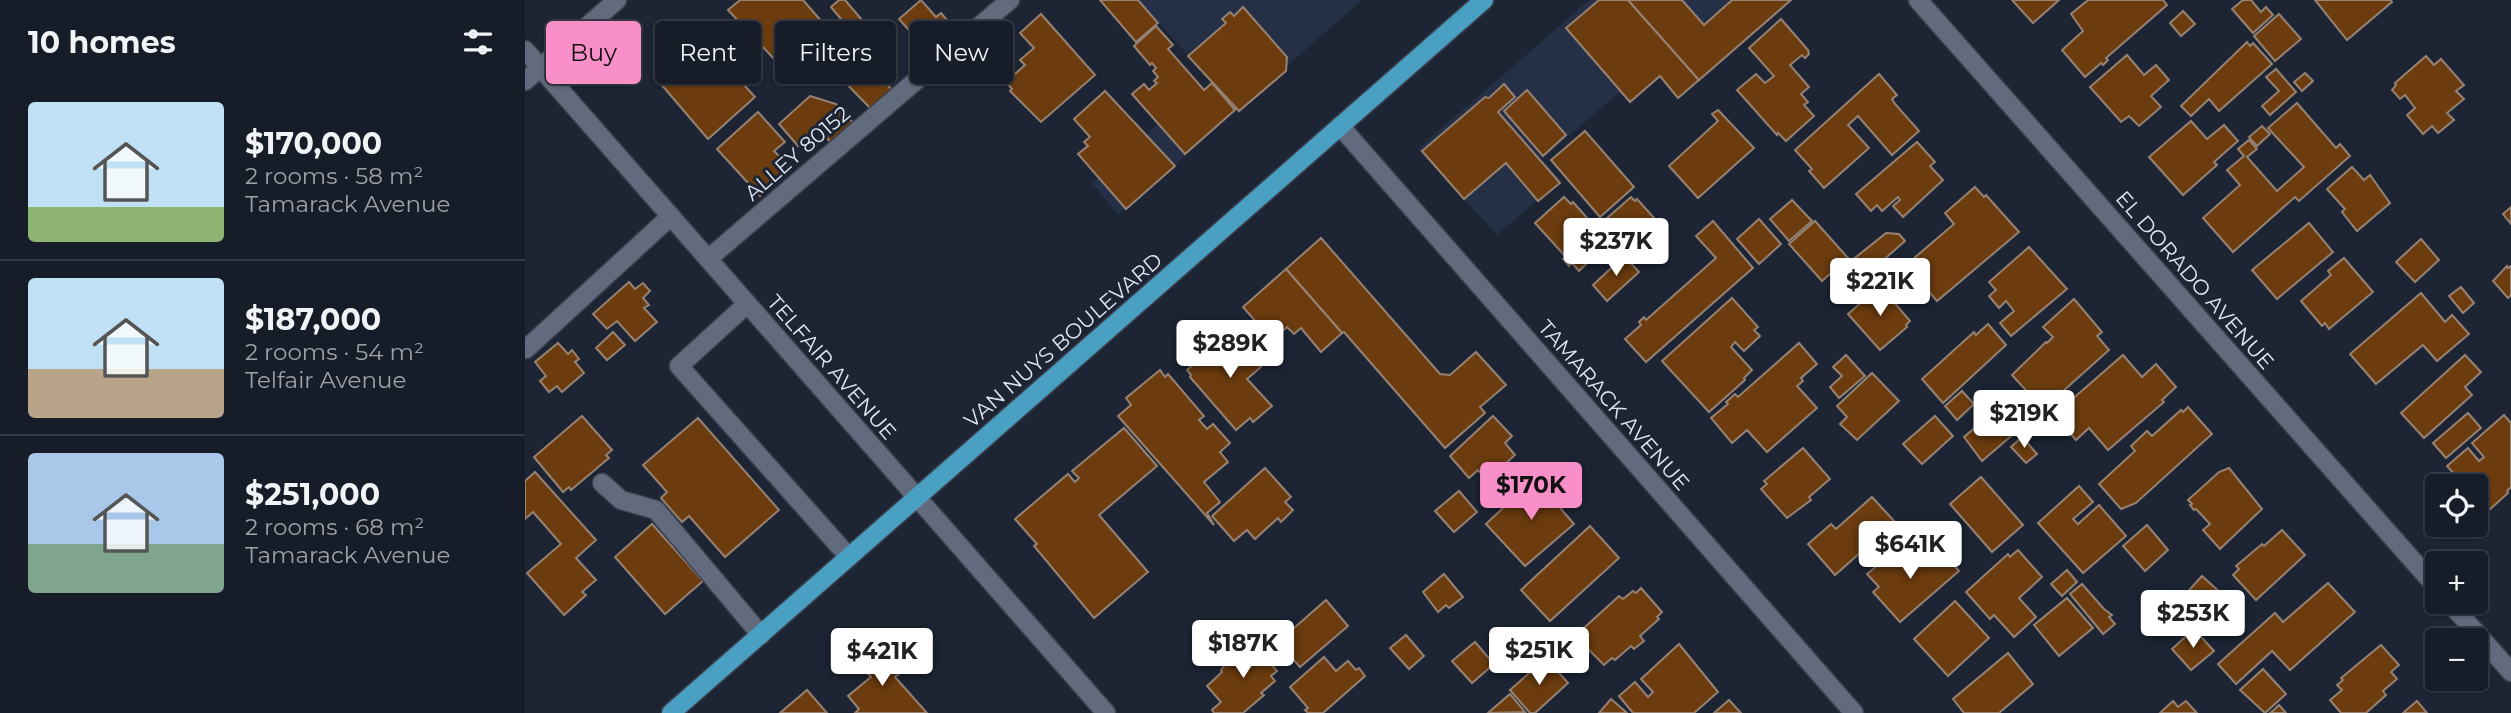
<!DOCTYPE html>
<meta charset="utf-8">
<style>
:root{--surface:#161c28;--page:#1f2530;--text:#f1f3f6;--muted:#9ea1a8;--line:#353a45;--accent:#f98fc9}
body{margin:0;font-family:Montserrat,sans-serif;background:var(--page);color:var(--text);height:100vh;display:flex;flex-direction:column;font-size:26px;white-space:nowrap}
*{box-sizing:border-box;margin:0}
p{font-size:23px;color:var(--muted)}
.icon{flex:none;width:38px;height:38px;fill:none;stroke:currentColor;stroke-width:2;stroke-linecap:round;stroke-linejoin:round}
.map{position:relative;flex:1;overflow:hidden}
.details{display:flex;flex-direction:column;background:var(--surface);width:525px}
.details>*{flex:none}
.top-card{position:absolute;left:21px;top:21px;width:665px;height:63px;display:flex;gap:14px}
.buttons{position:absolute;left:1900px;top:474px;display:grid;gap:14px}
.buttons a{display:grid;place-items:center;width:63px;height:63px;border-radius:7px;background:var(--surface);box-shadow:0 2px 5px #0004,0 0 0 2px var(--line);font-size:35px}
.price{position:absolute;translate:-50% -60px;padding:0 16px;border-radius:7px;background:#fff;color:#222;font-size:23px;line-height:46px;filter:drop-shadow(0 2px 4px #0008)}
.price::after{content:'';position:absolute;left:50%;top:42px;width:21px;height:16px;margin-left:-10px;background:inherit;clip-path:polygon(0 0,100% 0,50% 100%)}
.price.current{background:var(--accent);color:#111}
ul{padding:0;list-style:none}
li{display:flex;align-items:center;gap:21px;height:175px;padding:0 28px}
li+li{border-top:2px solid var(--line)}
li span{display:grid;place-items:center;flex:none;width:196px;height:140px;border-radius:7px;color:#555}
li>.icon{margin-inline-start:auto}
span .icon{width:84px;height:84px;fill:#fffc;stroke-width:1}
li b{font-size:30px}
h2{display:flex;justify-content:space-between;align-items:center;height:84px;padding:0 28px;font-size:30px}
.chip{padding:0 24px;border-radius:7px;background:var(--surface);box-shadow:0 2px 5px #0004,0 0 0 2px var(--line);font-size:24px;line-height:63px}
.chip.current{background:var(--accent);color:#111}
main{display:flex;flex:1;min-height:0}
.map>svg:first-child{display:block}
</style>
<main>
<section class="details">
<h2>10 homes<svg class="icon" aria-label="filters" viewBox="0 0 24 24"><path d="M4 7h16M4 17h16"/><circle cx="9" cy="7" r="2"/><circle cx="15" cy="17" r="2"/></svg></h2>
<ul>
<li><span style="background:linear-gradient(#bfe0f5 75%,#8fb573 0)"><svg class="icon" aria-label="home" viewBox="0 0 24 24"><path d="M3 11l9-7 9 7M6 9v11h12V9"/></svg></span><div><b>$170,000</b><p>2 rooms · 58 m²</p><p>Tamarack Avenue</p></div></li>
<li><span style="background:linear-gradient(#bfe0f5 65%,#b9a48a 0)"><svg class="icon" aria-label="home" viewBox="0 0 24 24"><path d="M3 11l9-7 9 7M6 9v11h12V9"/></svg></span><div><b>$187,000</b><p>2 rooms · 54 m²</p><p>Telfair Avenue</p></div></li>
<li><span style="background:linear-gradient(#a9c7e8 65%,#7fa58c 0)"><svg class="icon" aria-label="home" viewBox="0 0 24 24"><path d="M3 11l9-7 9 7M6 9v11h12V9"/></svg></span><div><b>$251,000</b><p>2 rooms · 68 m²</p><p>Tamarack Avenue</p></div></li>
</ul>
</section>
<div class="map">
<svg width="1986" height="713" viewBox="0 0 1986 713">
<rect width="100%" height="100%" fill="#1d2535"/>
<g fill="#252f45">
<polygon points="614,0 837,0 593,215 567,183 660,99 663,102 687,83"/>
<polygon points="1064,0 1266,0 1153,98 1135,77 1105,102 1096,91 1017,159 1036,180 972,235 893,149"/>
</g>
<g fill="#6c3c0e" stroke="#968273" stroke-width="2">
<polygon points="215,0 278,0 298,23 281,38 279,36 251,61 203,10"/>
<polygon points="314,0 320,0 337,20 325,30 306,7"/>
<polygon points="396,0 411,17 416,13 434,34 407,56 374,19"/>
<polygon points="575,0 613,0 633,23 611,42"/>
<polygon points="1074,0 1103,0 1174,80 1153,98 1135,76 1105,102 1041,28"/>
<polygon points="1103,0 1157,0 1179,25 1207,0 1266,0 1174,80"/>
<polygon points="1487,0 1534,0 1508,23"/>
<polygon points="1563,0 1638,0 1642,5 1581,58 1583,60 1578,65 1576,63 1560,77 1537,50 1558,31 1546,14"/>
<polygon points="1718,0 1726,0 1736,12 1741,7 1748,15 1728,33 1707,9"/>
<polygon points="1790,0 1866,0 1867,2 1822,40"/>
<polygon points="718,7 762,57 761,71 714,111 663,56 701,23 697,19 705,12 709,16"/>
<polygon points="1658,11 1670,24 1656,36 1645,23"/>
<polygon points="516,14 570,75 516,122 485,91 487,89 481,82 500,65 495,60 509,48 495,33"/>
<polygon points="1754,14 1776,39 1750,61 1729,36"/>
<polygon points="1256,19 1283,50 1284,54 1280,58 1277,55 1265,65 1284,87 1276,94 1283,102 1279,105 1289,116 1261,141 1253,133 1252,135 1212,90 1231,74 1240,83 1249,76 1224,48"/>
<polygon points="192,21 213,46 191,64 170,40"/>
<polygon points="631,26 648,45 643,49 679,90 687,83 710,110 660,154 607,94 619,84 624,90 632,83 629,81 633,77 628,71 631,68 627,63 625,65 609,46"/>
<polygon points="1722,42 1725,46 1728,43 1747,64 1694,111 1684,99 1666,116 1656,106"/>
<polygon points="162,45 174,58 168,64 174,71 178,68 183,75 194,65 206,79 210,75 230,97 183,139 129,76"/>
<polygon points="334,54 368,91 347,110 312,74"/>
<polygon points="1602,55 1619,75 1631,65 1644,80 1626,96 1636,107 1614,126 1604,116 1596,122 1565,87"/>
<polygon points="1901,56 1909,65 1916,59 1939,85 1931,91 1939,99 1922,113 1929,120 1913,133 1907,126 1898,134 1882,115 1890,108 1880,95 1875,99 1867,90 1871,85 1870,83"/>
<polygon points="1751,69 1771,92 1745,115 1737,106 1754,91 1741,77"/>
<polygon points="1780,73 1788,81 1777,91 1769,82"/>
<polygon points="1354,74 1372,95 1367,99 1370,104 1394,131 1367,155 1333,116 1323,125 1344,148 1299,188 1284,171 1287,169 1270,150"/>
<polygon points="979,84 990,97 973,112 1035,183 1013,201 981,163 939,199 897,151 960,97 964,98"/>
<polygon points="1002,90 1041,135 1018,156 979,111"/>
<polygon points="580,91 650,166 601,209 553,154 563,146 559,142 565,137 549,119"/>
<polygon points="285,96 311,104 330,125 308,145 293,128 273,146 254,124"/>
<polygon points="1772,103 1811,148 1815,144 1825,156 1774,201 1770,197 1708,252 1678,218 1715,185 1702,170 1719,156 1713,149 1724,140 1732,149 1722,157 1752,191 1779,167 1743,128"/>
<polygon points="1193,110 1229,148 1173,198 1144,166 1193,121 1187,114"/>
<polygon points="233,112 260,142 249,151 256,158 253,160 263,171 235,196 192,149"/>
<polygon points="1666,121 1682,139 1699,125 1713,141 1689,162 1692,165 1658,195 1624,157"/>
<polygon points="1737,126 1745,134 1732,146 1724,137"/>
<polygon points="1060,131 1109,187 1075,217 1026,160"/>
<polygon points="1392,142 1410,162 1405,166 1418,180 1378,217 1368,206 1375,200 1373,197 1357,211 1352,205 1346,211 1331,194"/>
<polygon points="1827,167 1839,180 1845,175 1865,203 1832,231 1817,212 1820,209 1802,189"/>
<polygon points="1450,187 1459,197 1461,195 1494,232 1412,301 1381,265 1429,224 1420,213"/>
<polygon points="1039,197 1046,204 1048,202 1078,236 1075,239 1081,245 1054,271 1047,263 1044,266 1038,259 1041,257 1010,223"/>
<polygon points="1106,197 1110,201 1112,199 1138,228 1108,254 1083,225 1086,223 1082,218"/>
<polygon points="1267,200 1287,221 1264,241 1245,219"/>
<polygon points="1986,207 1986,224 1978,214"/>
<polygon points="1234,219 1256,244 1234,264 1212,239"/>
<polygon points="1188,221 1228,268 1121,362 1100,339 1116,325 1114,322 1119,317 1121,320 1191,258 1171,236"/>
<polygon points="1290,221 1323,258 1297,281 1264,244"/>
<polygon points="1784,223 1808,252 1752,299 1727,270"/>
<polygon points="1361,233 1374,234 1380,241 1330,285 1316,269"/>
<polygon points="796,238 915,374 925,375 951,352 981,385 955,407 960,413 920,448 819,332 817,333 761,269"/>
<polygon points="1896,239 1914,260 1890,282 1871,262"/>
<polygon points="1504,247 1542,289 1486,336 1475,323 1489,311 1481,301 1474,308 1464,296 1471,290 1464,282"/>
<polygon points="1099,256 1114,272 1082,301 1068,285"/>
<polygon points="1819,258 1848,292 1804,329 1800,323 1797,326 1776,301 1806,275 1803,271"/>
<polygon points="1982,266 1983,268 1986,266 1986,295 1983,298 1968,281"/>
<polygon points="761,269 817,333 796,352 776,328 769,334 762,327 747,340 718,307"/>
<polygon points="104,282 110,289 118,283 125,291 118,298 124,305 119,308 132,322 110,341 92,321 82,329 68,314"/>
<polygon points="1355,286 1385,321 1381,325 1382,327 1355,350 1323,314"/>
<polygon points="1936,287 1949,303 1938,313 1924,296"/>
<polygon points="1896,293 1920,322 1927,315 1944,334 1912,361 1898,345 1851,384 1825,354"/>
<polygon points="1207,298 1233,327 1229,330 1235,336 1219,351 1210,342 1206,347 1227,370 1219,378 1220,380 1184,412 1137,361"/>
<polygon points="1549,299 1577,332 1572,336 1584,350 1518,409 1487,375 1521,342 1522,343 1528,337 1518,327"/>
<polygon points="1463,324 1481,345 1418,403 1397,379 1449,332 1451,335"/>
<polygon points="701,327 736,367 722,379 747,406 728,422 725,418 711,430 665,377 666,375 662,370 686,349 681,344"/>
<polygon points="88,332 100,345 82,360 71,348"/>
<polygon points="33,343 43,354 47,350 54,359 50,362 59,373 37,392 32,386 24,392 15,381 21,376 10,362"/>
<polygon points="1274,343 1292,364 1276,378 1278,381 1272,386 1292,408 1242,452 1222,430 1207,443 1186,418 1203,404 1201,402 1210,394 1213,397"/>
<polygon points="1321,355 1340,376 1314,398 1305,387 1317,376 1308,367"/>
<polygon points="1598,355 1617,377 1631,364 1651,387 1637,400 1639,402 1583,450 1564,428 1551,440 1529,415"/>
<polygon points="1940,355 1956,372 1940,387 1947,395 1899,438 1876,413"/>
<polygon points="635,370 640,377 643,374 679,416 674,420 682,429 688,424 705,443 695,452 703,462 679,482 695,502 682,513 689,525 593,416 606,405 601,398"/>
<polygon points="1347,373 1374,401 1332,440 1315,424 1322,417 1312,406"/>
<polygon points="1437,391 1449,404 1432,420 1420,406"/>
<polygon points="1663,407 1687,434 1611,503 1596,509 1574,484 1610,451 1606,446 1622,431 1627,436 1656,410 1658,412"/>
<polygon points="1471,410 1491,432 1457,461 1439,437"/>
<polygon points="1943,413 1956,428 1921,458 1908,443"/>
<polygon points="1979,415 1986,423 1986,487 1982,491 1983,493 1962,512 1951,500 1951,486 1940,486 1922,466 1943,448 1954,461 1959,457 1947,443"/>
<polygon points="57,416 87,450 81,455 84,458 46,490 44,487 38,492 9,457"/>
<polygon points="968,416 987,436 980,443 990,455 962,480 953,470 944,478 925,456"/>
<polygon points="1410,416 1428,436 1397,464 1378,444"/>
<polygon points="173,418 254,510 200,557 164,516 157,522 136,498 142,492 118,465"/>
<polygon points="599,428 632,466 574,515 623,572 569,618 509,546 512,544 490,519 543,474 550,482 554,478 547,471"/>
<polygon points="1497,437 1512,454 1501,463 1486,447"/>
<polygon points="1278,448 1305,479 1284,497 1286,500 1262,518 1236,489 1242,484 1239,481"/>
<polygon points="740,468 766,497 760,502 768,510 756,522 753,518 730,539 722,530 709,541 687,516"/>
<polygon points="1704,468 1737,509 1695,549 1678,530 1685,524 1671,509 1669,510 1665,505 1667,504 1663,500 1694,472"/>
<polygon points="10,472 71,540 51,558 71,580 57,592 61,595 39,615 2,573 36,544 8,512 0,519 0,481"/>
<polygon points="1012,476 1039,506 1036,509 1049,524 1000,566 961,524"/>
<polygon points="1456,477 1498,525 1467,552 1425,504"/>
<polygon points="1554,486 1568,502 1548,519 1553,524 1574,505 1601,536 1558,573 1513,523"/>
<polygon points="934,491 952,512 929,532 910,511"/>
<polygon points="1347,497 1370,522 1310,575 1283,544 1306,524 1311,529"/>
<polygon points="127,524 178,581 140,614 90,557"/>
<polygon points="1622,525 1643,550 1620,571 1598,546"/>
<polygon points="1065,526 1094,558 1025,621 996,590"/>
<polygon points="1399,529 1404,535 1404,540 1398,546 1400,550 1389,560 1378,547"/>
<polygon points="1757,530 1780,555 1731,600 1708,575 1714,569 1711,566 1737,544 1739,546"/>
<polygon points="1374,547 1391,567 1413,547 1434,571 1375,622 1348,592 1354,587 1342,574"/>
<polygon points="1493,550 1517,577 1494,598 1511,617 1489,637 1469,615 1465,619 1441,592 1483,554 1485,557"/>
<polygon points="1542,570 1552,582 1537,596 1526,584"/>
<polygon points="919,574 938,597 924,608 921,605 913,612 898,592"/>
<polygon points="1677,576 1699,596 1676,621 1668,613 1659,622 1646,610"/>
<polygon points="1803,583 1830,612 1765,670 1747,651 1711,684 1693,664 1750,613 1758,622"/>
<polygon points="1557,584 1579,609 1587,615 1584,617 1590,624 1578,634 1545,594"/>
<polygon points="1116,588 1137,612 1132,617 1134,619 1115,636 1119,641 1109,649 1106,646 1090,660 1087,658 1079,665 1050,636 1094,596 1098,599 1108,591 1111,593"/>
<polygon points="1542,598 1568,628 1534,656 1509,625"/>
<polygon points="801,600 823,626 775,667 753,642"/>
<polygon points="1430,601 1464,638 1423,676 1389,639"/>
<polygon points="1669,629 1689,651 1666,670 1647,649"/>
<polygon points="881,635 899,656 884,669 865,648"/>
<polygon points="727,640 747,662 745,663 752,671 746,676 750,681 736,693 739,695 718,713 689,713 687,710 696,702 682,686 697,672 696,670 703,661"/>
<polygon points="950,642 969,664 947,683 927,661"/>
<polygon points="350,644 375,673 370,677 402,713 330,713 334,709 323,696 346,677 331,660"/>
<polygon points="1154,644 1193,692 1169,713 1108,713 1094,696 1110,682 1123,697 1128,692 1116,679"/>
<polygon points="1856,645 1874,665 1866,672 1872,679 1858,691 1861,695 1841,713 1816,713 1805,700 1817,690 1812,685 1818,680 1816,678"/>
<polygon points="1483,653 1508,684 1474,713 1439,713 1428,699"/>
<polygon points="799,657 811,671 823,661 831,670 834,668 840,676 798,713 783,713 780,710 783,708 765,687"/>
<polygon points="1021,658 1043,683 1010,713 1005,713 985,690"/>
<polygon points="1738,669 1761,694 1740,713 1715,690"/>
<polygon points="282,690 302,713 255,713"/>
<polygon points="985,694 1000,712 963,713"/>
<polygon points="1086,699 1102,713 1074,713"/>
<polygon points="1204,700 1216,713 1189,713"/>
<polygon points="1648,701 1653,707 1661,701 1672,713 1635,713"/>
<polygon points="1892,701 1902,713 1878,713"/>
<polygon points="1754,705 1761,713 1745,713 1749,710"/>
</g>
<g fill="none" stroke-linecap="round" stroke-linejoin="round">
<g stroke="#3b414f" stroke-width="21">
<g id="minor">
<polyline points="1393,0 1913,589"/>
<polyline points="0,50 581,713"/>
<polyline points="0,81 92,0"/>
<polyline points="815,126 1329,713"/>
<polyline points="183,259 485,0"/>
<polyline points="222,304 154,366 324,557"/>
<polyline points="1,349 146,216"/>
<polyline points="77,483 96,500 131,510 236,635"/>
<polyline points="1924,602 1986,672"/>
</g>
</g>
<g stroke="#3b414f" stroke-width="21">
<polyline id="major" points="146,713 959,0"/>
</g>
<use href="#minor" stroke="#626b7e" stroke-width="18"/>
<use href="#major" stroke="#49a0c2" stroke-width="18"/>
</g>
<g text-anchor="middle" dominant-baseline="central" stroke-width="6" stroke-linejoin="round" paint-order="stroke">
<g font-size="21" fill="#e1e7f2" stroke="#1d2535">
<text transform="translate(272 153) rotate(-41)">ALLEY 80152</text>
<text transform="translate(1670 280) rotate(49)">EL DORADO AVENUE</text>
<text transform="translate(538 340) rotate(-41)">VAN NUYS BOULEVARD</text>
<text transform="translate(307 367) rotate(49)">TELFAIR AVENUE</text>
<text transform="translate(1089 405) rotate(49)">TAMARACK AVENUE</text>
</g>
</g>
</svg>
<div class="buttons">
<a><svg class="icon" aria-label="locate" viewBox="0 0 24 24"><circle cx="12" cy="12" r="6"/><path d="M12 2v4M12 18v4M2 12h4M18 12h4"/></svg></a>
<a>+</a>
<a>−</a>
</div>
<b class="price" style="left:1091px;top:278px">$237K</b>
<b class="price" style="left:1355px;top:318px">$221K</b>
<b class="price" style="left:705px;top:380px">$289K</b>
<b class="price" style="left:1499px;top:450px">$219K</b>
<b class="price current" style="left:1006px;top:522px">$170K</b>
<b class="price" style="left:1385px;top:581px">$641K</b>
<b class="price" style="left:1668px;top:650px">$253K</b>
<b class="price" style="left:718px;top:680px">$187K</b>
<b class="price" style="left:1014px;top:687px">$251K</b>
<b class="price" style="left:357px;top:688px">$421K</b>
<div class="top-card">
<a class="chip current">Buy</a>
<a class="chip">Rent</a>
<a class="chip">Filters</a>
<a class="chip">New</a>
</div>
</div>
</main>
